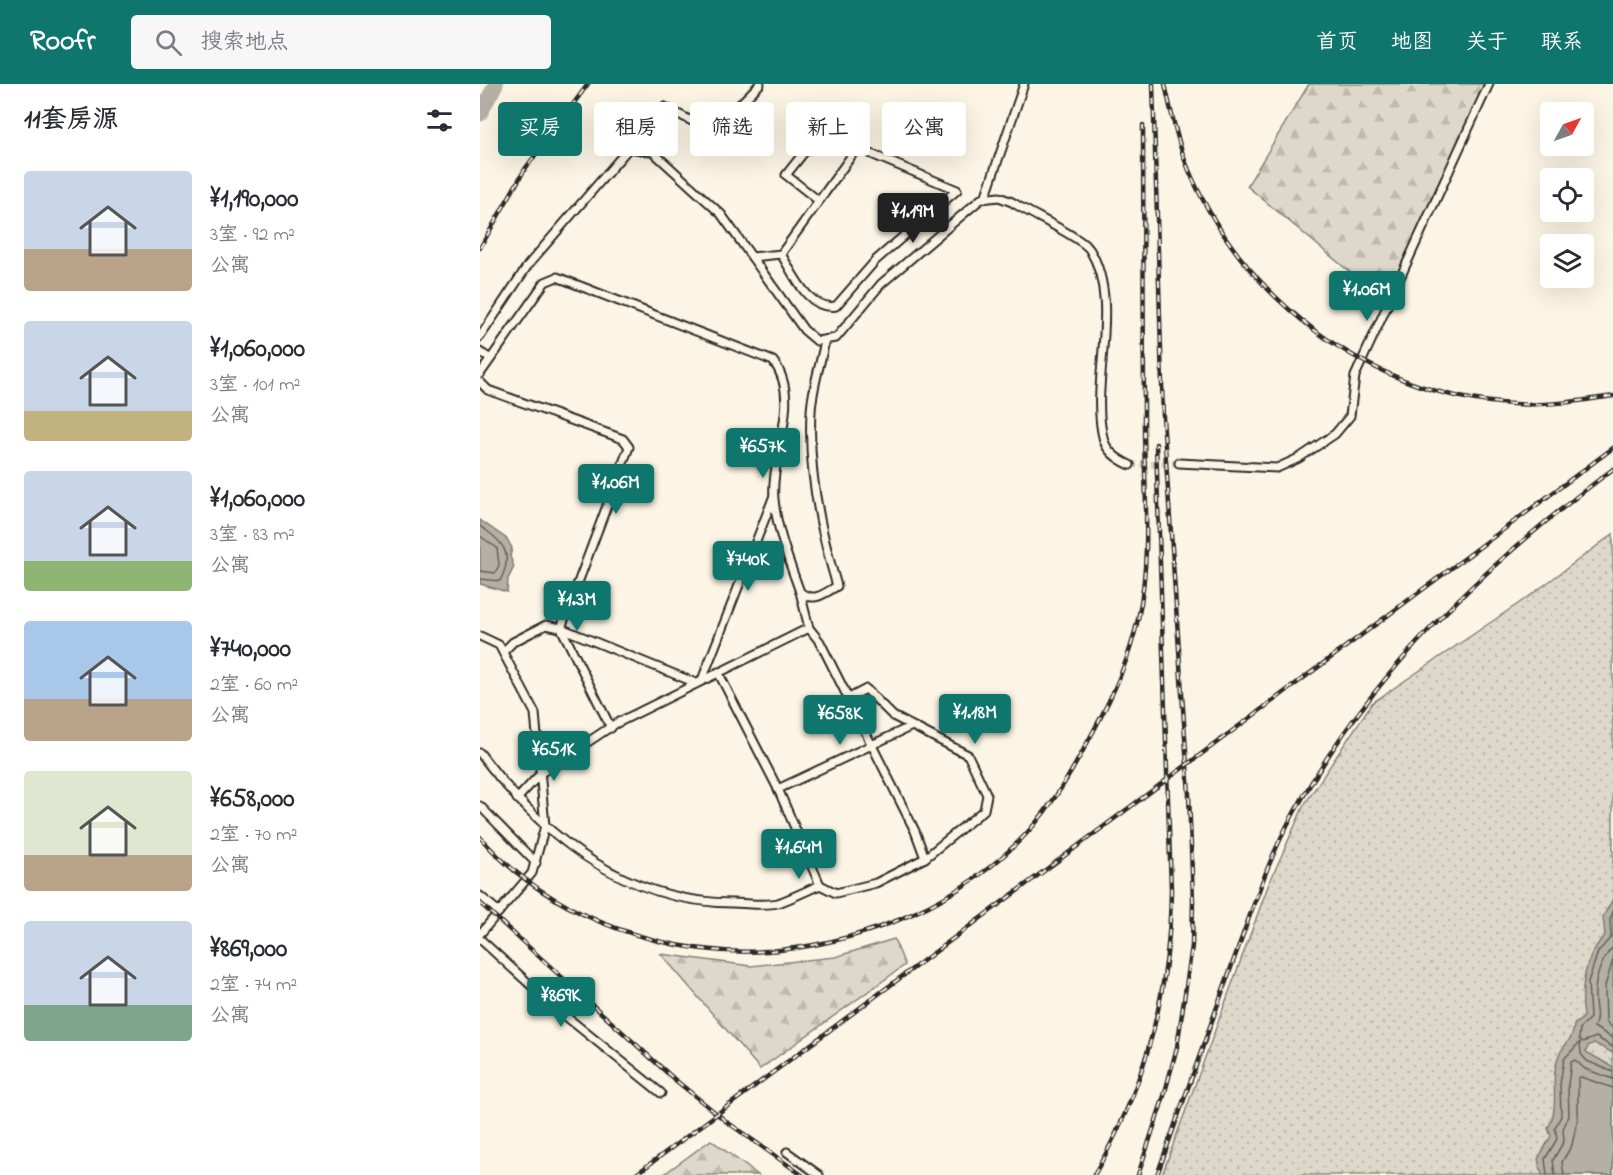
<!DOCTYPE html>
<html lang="zh">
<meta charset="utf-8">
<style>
:root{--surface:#fff;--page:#f7f7f7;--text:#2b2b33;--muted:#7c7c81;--accent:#0f766e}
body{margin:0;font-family:"Indie Flower","LXGW WenKai TC",sans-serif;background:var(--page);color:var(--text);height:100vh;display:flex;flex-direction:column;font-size:22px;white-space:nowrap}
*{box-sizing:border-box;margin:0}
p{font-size:20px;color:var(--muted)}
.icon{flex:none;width:33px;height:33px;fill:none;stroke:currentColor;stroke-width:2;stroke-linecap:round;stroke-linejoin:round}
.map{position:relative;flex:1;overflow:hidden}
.side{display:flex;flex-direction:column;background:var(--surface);width:480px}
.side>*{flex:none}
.banner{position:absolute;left:18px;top:18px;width:570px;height:54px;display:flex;gap:12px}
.needle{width:39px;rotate:50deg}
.buttons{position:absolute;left:1060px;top:18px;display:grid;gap:12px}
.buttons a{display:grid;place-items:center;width:54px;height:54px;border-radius:6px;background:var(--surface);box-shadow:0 6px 24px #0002;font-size:30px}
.price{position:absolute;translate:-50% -51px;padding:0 14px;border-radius:6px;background:var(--accent);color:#fff;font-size:20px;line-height:39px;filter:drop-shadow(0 2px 3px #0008)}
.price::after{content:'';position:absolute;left:50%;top:36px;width:18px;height:14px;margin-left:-9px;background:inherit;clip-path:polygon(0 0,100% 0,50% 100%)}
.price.selected{background:#222;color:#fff}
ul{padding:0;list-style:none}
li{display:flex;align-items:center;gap:18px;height:150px;padding:0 24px}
li span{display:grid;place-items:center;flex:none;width:168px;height:120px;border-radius:6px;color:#555}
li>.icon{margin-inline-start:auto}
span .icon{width:72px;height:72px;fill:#fffc;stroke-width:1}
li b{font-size:26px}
h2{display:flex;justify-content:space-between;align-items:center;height:72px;padding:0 24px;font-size:26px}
.pill{padding:0 21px;border-radius:6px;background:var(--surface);box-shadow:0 6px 24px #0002;font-size:21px;line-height:54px}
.pill.selected{background:var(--accent);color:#fff}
header{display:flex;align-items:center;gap:36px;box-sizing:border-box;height:84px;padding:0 30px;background:var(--accent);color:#fff}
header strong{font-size:28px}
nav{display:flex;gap:33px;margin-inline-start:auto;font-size:21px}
.search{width:420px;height:54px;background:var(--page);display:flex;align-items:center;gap:15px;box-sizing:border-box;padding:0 21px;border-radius:6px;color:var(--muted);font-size:22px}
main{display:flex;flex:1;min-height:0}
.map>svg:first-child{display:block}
</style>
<header>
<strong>Roofr</strong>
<div class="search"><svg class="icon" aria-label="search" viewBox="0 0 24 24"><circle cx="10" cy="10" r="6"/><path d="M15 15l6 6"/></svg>搜索地点</div>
<nav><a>首页</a><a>地图</a><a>关于</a><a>联系</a></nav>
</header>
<main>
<section class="side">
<h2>11套房源<svg class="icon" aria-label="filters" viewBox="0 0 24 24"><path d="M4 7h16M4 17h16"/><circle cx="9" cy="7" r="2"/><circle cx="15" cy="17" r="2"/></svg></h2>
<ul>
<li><span style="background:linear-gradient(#c9d6e8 65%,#b9a48a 0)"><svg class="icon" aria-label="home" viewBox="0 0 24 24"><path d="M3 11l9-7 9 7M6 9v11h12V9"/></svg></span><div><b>¥1,190,000</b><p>3室 · 92 m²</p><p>公寓</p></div></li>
<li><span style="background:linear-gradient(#c9d6e8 75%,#c2b280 0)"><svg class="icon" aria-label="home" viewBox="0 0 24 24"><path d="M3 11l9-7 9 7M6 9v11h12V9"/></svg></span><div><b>¥1,060,000</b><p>3室 · 101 m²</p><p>公寓</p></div></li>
<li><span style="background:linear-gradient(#c9d6e8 75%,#8fb573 0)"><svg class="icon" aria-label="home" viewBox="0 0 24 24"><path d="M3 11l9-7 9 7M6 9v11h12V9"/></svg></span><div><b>¥1,060,000</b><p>3室 · 83 m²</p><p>公寓</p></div></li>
<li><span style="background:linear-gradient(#a9c7e8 65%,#b9a48a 0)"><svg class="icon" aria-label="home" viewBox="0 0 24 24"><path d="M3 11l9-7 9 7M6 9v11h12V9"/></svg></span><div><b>¥740,000</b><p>2室 · 60 m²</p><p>公寓</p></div></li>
<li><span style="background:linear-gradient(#dfe7d0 70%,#b9a48a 0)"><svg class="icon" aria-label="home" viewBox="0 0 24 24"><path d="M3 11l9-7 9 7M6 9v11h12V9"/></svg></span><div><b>¥658,000</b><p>2室 · 70 m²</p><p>公寓</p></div></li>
<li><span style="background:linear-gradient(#c9d6e8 70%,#7fa58c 0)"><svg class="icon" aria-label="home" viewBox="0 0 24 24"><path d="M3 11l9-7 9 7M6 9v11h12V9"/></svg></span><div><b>¥869,000</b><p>2室 · 74 m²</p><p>公寓</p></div></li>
</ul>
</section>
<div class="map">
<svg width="1133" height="1091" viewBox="0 0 1133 1091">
<defs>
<pattern id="grass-dots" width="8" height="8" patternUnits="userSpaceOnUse" patternTransform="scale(1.5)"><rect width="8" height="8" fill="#ded8ca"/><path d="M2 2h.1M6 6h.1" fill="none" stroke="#bfbaae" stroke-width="1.8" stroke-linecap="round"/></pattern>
<pattern id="forest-firs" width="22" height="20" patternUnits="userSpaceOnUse" patternTransform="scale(1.5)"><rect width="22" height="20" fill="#ded8ca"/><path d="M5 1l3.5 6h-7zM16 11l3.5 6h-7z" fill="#bfbaae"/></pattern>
</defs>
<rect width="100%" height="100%" fill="#fcf5e5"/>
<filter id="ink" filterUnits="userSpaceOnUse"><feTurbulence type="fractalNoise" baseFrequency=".0167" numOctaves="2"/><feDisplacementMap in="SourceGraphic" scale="12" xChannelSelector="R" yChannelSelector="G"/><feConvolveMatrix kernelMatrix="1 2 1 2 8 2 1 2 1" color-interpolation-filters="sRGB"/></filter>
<g filter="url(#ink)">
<polygon fill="url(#grass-dots)" stroke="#84827a" stroke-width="1.5" points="1133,450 1133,1091 682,1091 788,802 824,721 892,619 1051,511"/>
<g fill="url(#forest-firs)" stroke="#84827a" stroke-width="1.5">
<polygon points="829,0 1011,0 908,220 767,102"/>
<polygon points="414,855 425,881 280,985 181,870 271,882 355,873"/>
<polygon points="231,1056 278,1091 183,1091"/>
</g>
<g fill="#b4b0a5" stroke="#7d7b74" stroke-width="1.5">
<polygon points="0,436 27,455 32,464 30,472 34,483 28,495 27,508 0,500"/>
<path d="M1133 815V969L1114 959 1108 962 1106 968 1133 983V1091H1062L1058 1075 1071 1052 1068 1044C1081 1021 1069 999 1078 974 1082 960 1093 959 1094 941L1104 933C1100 903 1104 874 1125 851L1123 833Z"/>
</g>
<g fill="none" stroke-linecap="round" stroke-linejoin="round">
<g stroke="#62605c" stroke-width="1.5">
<path d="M0 442C24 458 34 470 20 497L0 495"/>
<polyline points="0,452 17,464 19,481 15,489 0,487"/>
<polyline points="1133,828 1130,835 1131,853 1118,868 1108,898 1110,934 1100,944 1099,955 1103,958 1116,953 1133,963"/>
<path d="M1133 863C1121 875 1114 897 1115 914 1115 925 1119 932 1114 943L1133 954"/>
<polyline points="1133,876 1125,902 1126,938 1133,944"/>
<polyline points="1067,1091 1065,1075 1077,1055 1075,1044 1081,1032 1080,1000 1084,975 1100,958 1101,970 1107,977 1133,988"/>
<polyline points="1075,1091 1073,1076 1084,1057 1083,1045 1089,1032 1088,1001 1091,978 1095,976 1105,985 1133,995"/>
<polyline points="1084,1091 1082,1078 1092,1061 1098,1033 1098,994 1101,993 1133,1004"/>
</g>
<polyline stroke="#b4b0a5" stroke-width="15" points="0,30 16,0"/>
<polyline stroke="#d2cdc0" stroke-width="7" stroke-dasharray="7 3.5" stroke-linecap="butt" points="650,381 699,379"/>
<g stroke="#2b2b2b" stroke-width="11">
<g id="street">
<polyline points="149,64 185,23 223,43 236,44 280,0"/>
<polyline points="505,114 544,0"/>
<path d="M301 170C313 189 328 227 356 222L396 176 477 106 377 64"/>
<polyline points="272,173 301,170 377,64 375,49 352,33 306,91 339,117"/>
<path d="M0 253 48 181 149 64 173 68 241 130 324 246 337 257 356 254 401 200 501 115 519 113 532 118C548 129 603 154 610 166 643 221 608 301 624 357 628 369 639 376 650 381"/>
<polyline points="0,268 9,274"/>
<path d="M0 290 65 198 77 193 293 277C323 315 290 371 294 415 297 447 309 477 320 508 333 519 344 510 357 502 341 449 328 384 331 328 332 304 341 279 345 256"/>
<polyline points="0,298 8,306 143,355 149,363 81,544 216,599"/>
<polyline points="699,379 797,384 819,374 855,350 870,332 875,292 1009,0"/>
<polyline points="0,552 19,561 55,629 65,742 52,789 0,850"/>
<polyline points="23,568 33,558 66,541 81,544 131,644"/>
<polyline points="238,588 298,705 340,801"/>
<polyline points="222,596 293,414"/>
<polyline points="367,615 386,605 413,632 488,671 507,711 504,726 445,774"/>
<path d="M0 669C62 752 145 818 252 819 266 819 285 822 298 819 312 814 326 807 340 801L356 809 396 799 445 774 435 747 340 558 329 544"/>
<polyline points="298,705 432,642"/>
<polyline points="37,715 61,689 135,640 329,544 320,508"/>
<polyline points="0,722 56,779"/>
<polyline points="0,812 19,828"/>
<polyline points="0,855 78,926 181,1009"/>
<polyline points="307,1068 339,1091"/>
</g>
</g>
<use href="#street" stroke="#fcf5e5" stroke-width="7"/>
<g stroke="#2b2b2b" stroke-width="4.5">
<g id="rail">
<path d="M685 0C691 27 696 53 706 79 759 213 889 312 1033 320 1067 322 1100 317 1133 312"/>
<polyline points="0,164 45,85 108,0"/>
<path d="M0 753C71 835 194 877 300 866 391 856 483 817 546 750 574 720 594 684 613 648 633 611 649 576 658 535 672 471 664 404 664 339 663 240 664 140 663 41"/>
<polyline points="0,819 194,995 247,1038 322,1091"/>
<polyline points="155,1091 1133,364"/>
<path d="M614 1091C666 1002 690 908 691 805L676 360"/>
<polyline points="658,1091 684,1012 697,963 712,862 713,817 709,711 683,333 673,0"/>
<path d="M677 1091C702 1020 728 949 753 878 772 827 788 774 815 727 892 587 1007 479 1133 385"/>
</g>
</g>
<use href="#rail" stroke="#fcf5e5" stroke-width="2" stroke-dasharray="7" stroke-linecap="butt"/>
</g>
</g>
</svg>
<div class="buttons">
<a><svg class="needle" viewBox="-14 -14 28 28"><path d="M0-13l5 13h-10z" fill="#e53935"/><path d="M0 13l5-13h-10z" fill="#7c7c81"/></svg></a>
<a><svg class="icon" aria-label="locate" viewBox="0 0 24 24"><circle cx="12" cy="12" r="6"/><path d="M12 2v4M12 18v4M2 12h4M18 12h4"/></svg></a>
<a><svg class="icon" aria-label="layers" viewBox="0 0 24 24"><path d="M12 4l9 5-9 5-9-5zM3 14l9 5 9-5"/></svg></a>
</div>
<b class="price selected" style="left:433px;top:160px">¥1.19M</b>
<b class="price" style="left:887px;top:238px">¥1.06M</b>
<b class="price" style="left:283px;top:395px">¥657K</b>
<b class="price" style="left:136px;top:431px">¥1.06M</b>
<b class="price" style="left:268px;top:508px">¥740K</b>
<b class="price" style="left:97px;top:548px">¥1.3M</b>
<b class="price" style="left:495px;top:661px">¥1.18M</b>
<b class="price" style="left:360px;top:662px">¥658K</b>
<b class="price" style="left:74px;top:698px">¥651K</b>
<b class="price" style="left:319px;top:796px">¥1.64M</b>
<b class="price" style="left:81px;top:944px">¥869K</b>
<div class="banner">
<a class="pill selected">买房</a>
<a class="pill">租房</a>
<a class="pill">筛选</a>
<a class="pill">新上</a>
<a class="pill">公寓</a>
</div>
</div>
</main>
